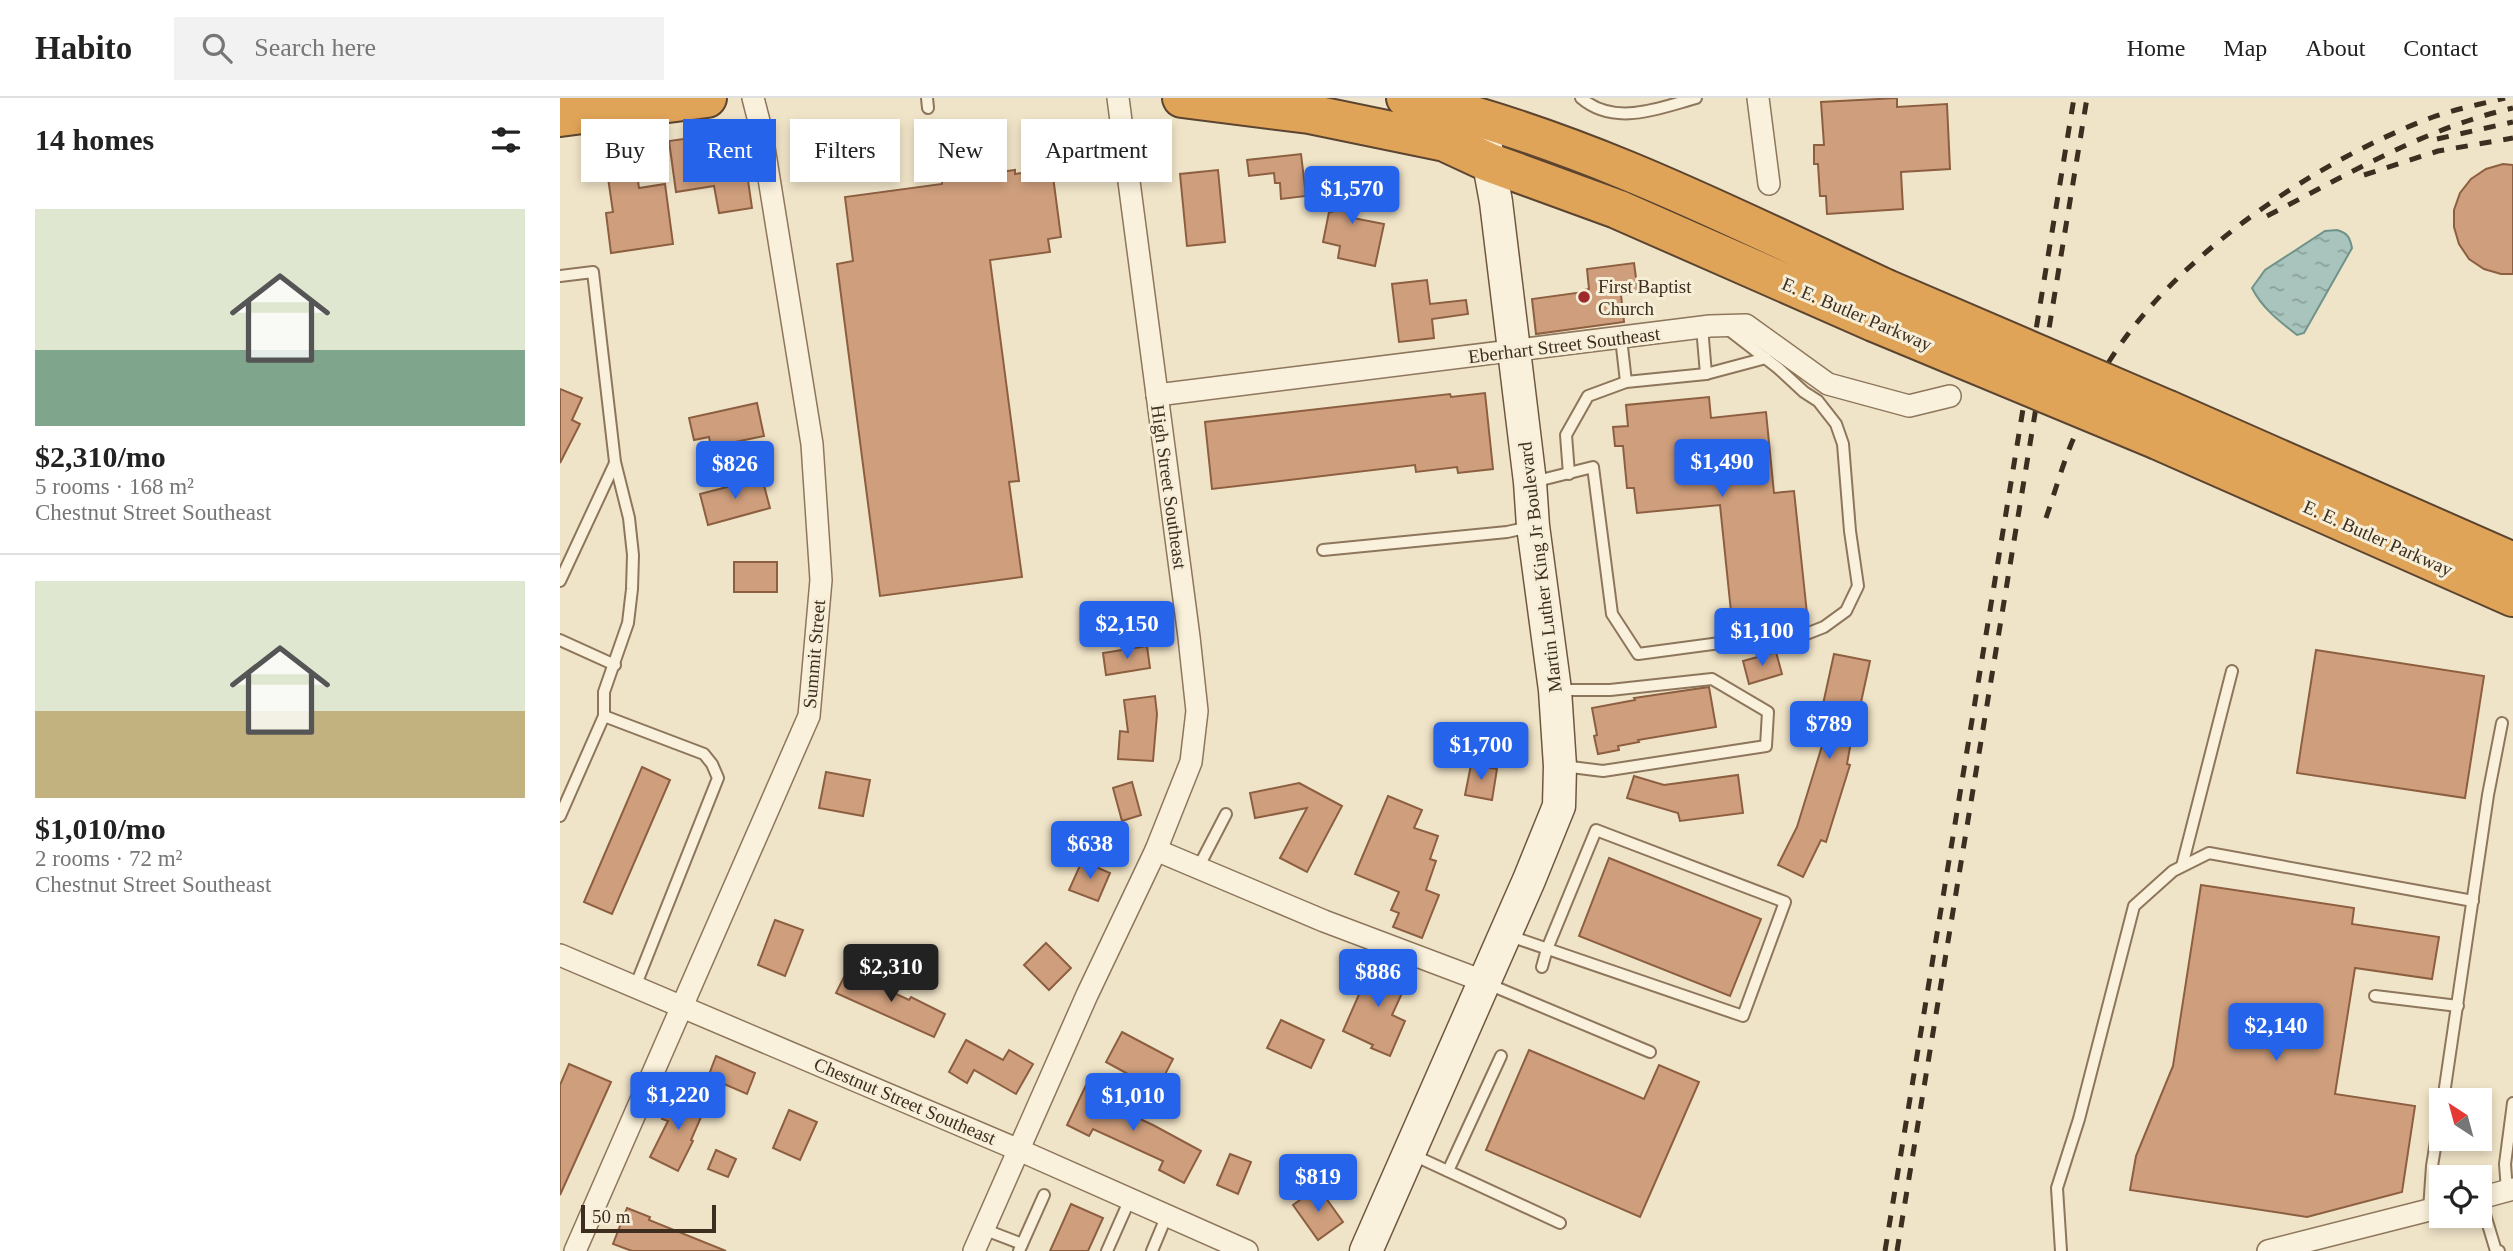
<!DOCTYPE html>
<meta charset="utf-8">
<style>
:root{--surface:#fff;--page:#f2f2f2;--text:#222;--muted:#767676;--line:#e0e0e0;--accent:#2563eb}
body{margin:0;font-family:"Times New Roman",serif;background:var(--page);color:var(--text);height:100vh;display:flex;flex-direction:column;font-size:26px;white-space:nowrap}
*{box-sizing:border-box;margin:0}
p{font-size:23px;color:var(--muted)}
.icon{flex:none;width:38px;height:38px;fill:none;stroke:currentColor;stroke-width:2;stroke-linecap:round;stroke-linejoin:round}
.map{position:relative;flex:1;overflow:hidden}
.panel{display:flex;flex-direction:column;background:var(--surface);width:560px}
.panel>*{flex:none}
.top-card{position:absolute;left:21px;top:21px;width:665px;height:63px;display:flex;gap:14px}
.needle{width:46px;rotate:324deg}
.buttons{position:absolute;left:1869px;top:990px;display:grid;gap:14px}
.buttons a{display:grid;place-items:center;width:63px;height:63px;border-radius:0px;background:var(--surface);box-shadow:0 4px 10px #0003;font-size:35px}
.scale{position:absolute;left:21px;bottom:18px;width:135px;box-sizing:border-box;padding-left:7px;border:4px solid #3d2e20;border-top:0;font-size:19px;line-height:24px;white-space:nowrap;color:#3d2e20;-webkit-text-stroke:5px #f7eed8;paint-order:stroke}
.price{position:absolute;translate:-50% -60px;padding:0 16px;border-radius:7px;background:var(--accent);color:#fff;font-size:23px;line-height:46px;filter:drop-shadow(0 2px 4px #0008)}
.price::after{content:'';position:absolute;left:50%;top:42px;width:21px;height:16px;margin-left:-10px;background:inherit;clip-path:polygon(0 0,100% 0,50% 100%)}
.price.active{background:#222;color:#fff}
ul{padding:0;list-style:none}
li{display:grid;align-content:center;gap:14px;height:371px;padding:0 35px}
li+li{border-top:2px solid var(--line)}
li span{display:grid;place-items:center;height:217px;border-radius:0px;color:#555}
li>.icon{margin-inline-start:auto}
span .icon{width:126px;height:126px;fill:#fffc;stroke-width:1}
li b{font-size:30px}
h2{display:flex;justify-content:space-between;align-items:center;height:84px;padding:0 35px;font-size:30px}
.tag{padding:0 24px;border-radius:0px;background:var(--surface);box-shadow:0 4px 10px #0003;font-size:24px;line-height:63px}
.tag.active{background:var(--accent);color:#fff}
header{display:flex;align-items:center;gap:42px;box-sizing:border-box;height:98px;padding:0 35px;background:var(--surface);border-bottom:2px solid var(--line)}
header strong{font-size:33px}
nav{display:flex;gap:38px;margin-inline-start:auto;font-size:24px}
.search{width:490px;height:63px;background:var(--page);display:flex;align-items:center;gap:18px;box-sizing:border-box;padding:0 24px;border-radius:0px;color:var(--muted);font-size:26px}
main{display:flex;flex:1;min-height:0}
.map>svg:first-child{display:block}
</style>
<header>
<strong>Habito</strong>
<div class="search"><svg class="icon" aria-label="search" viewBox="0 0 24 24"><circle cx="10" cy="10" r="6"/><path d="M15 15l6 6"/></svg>Search here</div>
<nav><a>Home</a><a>Map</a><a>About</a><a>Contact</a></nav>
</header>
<main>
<section class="panel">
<h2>14 homes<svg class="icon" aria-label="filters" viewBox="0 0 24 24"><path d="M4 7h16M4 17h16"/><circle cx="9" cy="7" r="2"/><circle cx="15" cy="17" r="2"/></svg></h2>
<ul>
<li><span style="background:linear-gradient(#dfe7d0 65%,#7fa58c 0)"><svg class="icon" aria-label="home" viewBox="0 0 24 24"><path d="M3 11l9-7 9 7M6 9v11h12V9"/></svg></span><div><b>$2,310/mo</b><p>5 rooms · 168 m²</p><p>Chestnut Street Southeast</p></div></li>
<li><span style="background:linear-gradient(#dfe7d0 60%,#c2b280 0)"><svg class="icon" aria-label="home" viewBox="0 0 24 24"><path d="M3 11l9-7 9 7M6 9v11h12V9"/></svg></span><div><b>$1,010/mo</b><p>2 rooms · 72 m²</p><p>Chestnut Street Southeast</p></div></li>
</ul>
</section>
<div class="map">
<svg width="1953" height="1153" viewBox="0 0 1953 1153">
<defs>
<pattern id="water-ripples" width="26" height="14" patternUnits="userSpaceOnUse" patternTransform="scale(1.75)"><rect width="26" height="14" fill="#a9c4bc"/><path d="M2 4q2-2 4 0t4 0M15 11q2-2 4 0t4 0" fill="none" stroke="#8ba098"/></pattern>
</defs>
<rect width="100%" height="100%" fill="#f0e4c8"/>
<path fill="url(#water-ripples)" stroke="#6f938a" stroke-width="2" d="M1777 132C1788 135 1790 140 1792 150L1744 235 1737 237C1719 223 1702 210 1692 190L1705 172 1765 133Z"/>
<g fill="#cf9f7d" stroke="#8d5f41" stroke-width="2">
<polygon points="1337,0 1337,9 1387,6 1390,71 1341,74 1343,111 1267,116 1266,98 1260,98 1258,66 1254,66 1254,47 1264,47 1261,4"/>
<polygon points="174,34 175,42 182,41 192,110 159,115 154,88 116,94 109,43"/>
<polygon points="741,56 746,98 721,101 720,85 715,85 714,75 689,78 687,62"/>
<polygon points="75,62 79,90 105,86 113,146 51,155 46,115 53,114 46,66"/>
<polygon points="1943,66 1953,67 1953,176 1941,176 1924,171 1909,161 1899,146 1894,129 1894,112 1900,95 1911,81 1926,71"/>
<polygon points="492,71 501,139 488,141 490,154 430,162 459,383 449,384 462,479 320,498 277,166 293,163 285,99 382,86 382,82 455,72 455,76"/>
<polygon points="658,72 665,144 627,148 620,76"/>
<polygon points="780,76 801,80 793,120 824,126 815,168 778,160 780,148 763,144 769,114 772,114"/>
<polygon points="1074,165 1078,195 1061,197 1064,224 976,236 972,201 1024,194 1024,192 1029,191 1027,171"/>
<polygon points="867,182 870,206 906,202 908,216 872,221 874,240 839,244 832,186"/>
<polygon points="0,291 22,300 12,322 20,326 0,365"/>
<polygon points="925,295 933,371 898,375 897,369 856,374 855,367 652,391 645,324 890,296 891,299"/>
<polygon points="1149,299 1151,320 1206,314 1214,395 1234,393 1248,525 1173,533 1160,407 1077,415 1074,390 1067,390 1063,348 1055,348 1053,329 1068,328 1066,307"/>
<polygon points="197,305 204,338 151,349 149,339 134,342 129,320"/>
<polygon points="202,380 210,410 148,427 140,396"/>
<rect x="174" y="464" width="43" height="30"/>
<polygon points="587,548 590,570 546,577 543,555"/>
<polygon points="1756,552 1924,578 1905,700 1737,675"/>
<polygon points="1216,554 1222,576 1189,586 1183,563"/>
<polygon points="1274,556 1310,563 1296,627 1294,627 1287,666 1290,667 1266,744 1261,742 1243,779 1218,767 1237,729 1262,648 1258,648 1262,620 1260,620"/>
<polygon points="1149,589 1156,629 1078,642 1079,644 1058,648 1059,652 1038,656 1034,638 1037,637 1032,610 1075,602 1074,600"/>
<polygon points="595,598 597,616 593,663 558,661 560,633 568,634 564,602"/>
<polygon points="911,667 937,671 932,702 905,697"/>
<polygon points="82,669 110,682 52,816 24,804"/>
<polygon points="266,674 310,682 303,718 259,710"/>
<polygon points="1178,677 1183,715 1120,723 1118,715 1067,700 1074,678 1104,687"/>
<polygon points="572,684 581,717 562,723 553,690"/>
<polygon points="739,685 782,708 747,774 720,760 747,710 695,720 690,695"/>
<polygon points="828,698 862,712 854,730 878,738 870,761 876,763 866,792 879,797 862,840 833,829 839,815 831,812 839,794 795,776"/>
<polygon points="1049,760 1201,821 1170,898 1019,838"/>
<polygon points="522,763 550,775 538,803 509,792"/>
<polygon points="1641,787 1794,810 1792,826 1879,839 1872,881 1795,870 1775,996 1855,1008 1842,1094 1747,1119 1570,1092 1576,1058 1613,968"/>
<polygon points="215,822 243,832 225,878 198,867"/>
<polygon points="486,845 511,870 489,892 464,867"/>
<polygon points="814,862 847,878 841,892 843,893 832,917 845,923 830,958 811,950 813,947 783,933"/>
<polygon points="287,873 349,902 351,899 385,916 374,939 276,895"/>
<polygon points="721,922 764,942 751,970 707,950"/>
<polygon points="562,934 613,961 597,992 546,964"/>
<polygon points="406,942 443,962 449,952 473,966 456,996 414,972 407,985 389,974"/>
<polygon points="969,952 1084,1001 1099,967 1139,984 1080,1119 926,1052"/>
<polygon points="156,958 195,975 187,996 162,985 161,988 147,982"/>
<polygon points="9,966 51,984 0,1097 0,987"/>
<polygon points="526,987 549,999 546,1005 593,1027 641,1053 624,1085 599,1072 603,1063 533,1031 529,1038 507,1027"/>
<polygon points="114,995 145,1010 131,1042 133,1043 118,1073 90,1059 108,1023 102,1021"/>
<polygon points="229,1012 257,1024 240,1062 213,1050"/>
<polygon points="156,1052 176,1061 168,1079 148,1071"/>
<polygon points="670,1056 691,1064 678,1096 657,1087"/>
<polygon points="758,1089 783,1124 758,1142 733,1107"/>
<polygon points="511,1106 543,1120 528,1153 490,1153"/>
<polygon points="67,1110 90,1119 89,1122 166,1153 72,1153 53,1146"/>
</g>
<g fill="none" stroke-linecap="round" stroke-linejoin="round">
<g stroke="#8d765c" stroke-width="14">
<g id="lane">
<polyline points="367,0 368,10"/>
<path d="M1021 0C1055 29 1099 10 1136 0"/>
<polyline points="0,178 33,174 55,364 69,420 73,457 72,491 68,525 44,594 44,618 0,718"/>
<polyline points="1142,229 1146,276 1206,260"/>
<polyline points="1061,240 1066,284"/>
<polyline points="1009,376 1006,337 1028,298 1066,284 1146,276"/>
<polyline points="973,384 1033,369 1052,516 1078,556 1160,545 1241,538 1264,529 1286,513 1298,488 1290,433 1283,346 1276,326 1258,303 1244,294 1218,270 1165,229"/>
<polyline points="763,452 947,434 970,429"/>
<polyline points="0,483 55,365"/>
<polyline points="0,542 55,567"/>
<polyline points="997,592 1050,592 1152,581 1208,614 1206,648 1043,673 1003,668"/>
<polyline points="44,618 144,656 152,666 158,680 75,889"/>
<polyline points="1622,768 1672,573"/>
<polyline points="638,770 666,716"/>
<polyline points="947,837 1183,918 1225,804 1036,732 987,851 982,869"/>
<polyline points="928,886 1090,954"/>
<polyline points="1815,898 1898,908"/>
<polyline points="1883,1003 1928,697 1942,625"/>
<polyline points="851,1056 1000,1125"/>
<polyline points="888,1073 941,958"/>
<polyline points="1947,1093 1945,1066 1953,1005"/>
<polyline points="1920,1100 1936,1153 1939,1153"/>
<polyline points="1869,1112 1872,1068 1881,1013"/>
<polyline points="423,1131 462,1146"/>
<polyline points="459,1153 484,1097"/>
<polyline points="547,1153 570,1101"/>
<polyline points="592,1153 607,1117"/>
<polyline points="1501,1153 1497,1090 1519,1021 1574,808 1613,773 1649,755 1913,803"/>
</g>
</g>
<g stroke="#8d765c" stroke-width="24">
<g id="street">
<polyline points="1198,0 1209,86"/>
<polyline points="597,297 1150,228 1186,227 1268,286 1349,308 1390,298"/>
<polyline points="596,752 764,823 923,883"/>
<polyline points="0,857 459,1052 687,1153"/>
<polyline points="1920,1100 1953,1091"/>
<polyline points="15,1153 249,618 261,482 252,346 201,31 193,0"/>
<polyline points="414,1153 527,897 596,752 631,664 637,613 629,539 558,0"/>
<polyline points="1708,1153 1881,1109"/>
</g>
</g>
<g stroke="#6f573f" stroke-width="35">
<polyline id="secondary" points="806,1153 969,782 999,708 1000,668 995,592 973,428 970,384 936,104 925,44"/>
</g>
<g stroke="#5b4430" stroke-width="42">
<g id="highway">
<polyline points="622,0 749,16 885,44 928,64 1057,111 1314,224"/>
<path d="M846 0C1014 39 1169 117 1324 190"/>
<polyline points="0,19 147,0"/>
<polyline points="1608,312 1953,464"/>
<polyline points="1598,342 1953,499"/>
</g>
</g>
<use href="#lane" stroke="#faf1dc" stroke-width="10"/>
<use href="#street" stroke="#faf1dc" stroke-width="21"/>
<use href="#secondary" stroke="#faf1dc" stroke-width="32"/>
<use href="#highway" stroke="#e0a458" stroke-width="38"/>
<g stroke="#3d2e20" stroke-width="5" stroke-dasharray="12 12" stroke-linecap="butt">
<polyline points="1877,41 1953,24"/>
<polyline points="1804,77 1878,53 1953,40"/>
<path d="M1707 118C1787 77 1865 30 1953 10"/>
<path d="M1486 420C1494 397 1501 372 1510 349 1516 333 1525 317 1532 301 1538 288 1543 274 1550 262 1617 156 1756 63 1873 19 1896 11 1921 6 1945 0"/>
<polyline points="1325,1153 1514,0"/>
<polyline points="1337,1153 1527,0"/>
</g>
<g stroke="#5b4430" stroke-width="42" stroke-linecap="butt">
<g id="highway-bridge">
<polyline points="1324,190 1608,312"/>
<polyline points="1314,224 1598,342"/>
</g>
</g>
<use href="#highway-bridge" stroke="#e0a458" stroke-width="38"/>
</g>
<circle fill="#9e2a2b" stroke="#f7eed8" stroke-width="2.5" cx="1024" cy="199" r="7"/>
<g text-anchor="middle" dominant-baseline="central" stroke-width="6" stroke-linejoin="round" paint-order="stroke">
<g font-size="19" fill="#3d2e20" stroke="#f7eed8" text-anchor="start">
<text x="1038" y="188">First Baptist<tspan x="1038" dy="22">Church</tspan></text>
</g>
<g font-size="19" fill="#3d2e20" stroke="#f7eed8">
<text transform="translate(1297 216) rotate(23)">E. E. Butler Parkway</text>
<text transform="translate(1004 247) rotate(-7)">Eberhart Street Southeast</text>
<text transform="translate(609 389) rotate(82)">High Street Southeast</text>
<text transform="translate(1818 440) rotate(24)">E. E. Butler Parkway</text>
<text transform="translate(980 469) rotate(-97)">Martin Luther King Jr Boulevard</text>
<text transform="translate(254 556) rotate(-85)">Summit Street</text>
<text transform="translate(345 1003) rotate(23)">Chestnut Street Southeast</text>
</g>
</g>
</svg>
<div class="buttons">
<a><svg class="needle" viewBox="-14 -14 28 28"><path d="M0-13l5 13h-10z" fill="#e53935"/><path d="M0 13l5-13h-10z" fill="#767676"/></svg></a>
<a><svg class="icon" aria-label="locate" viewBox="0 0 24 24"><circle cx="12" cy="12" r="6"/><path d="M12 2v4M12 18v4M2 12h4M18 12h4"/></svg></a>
</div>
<div class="scale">50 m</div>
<b class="price" style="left:792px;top:128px">$1,570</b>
<b class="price" style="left:1162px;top:401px">$1,490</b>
<b class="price" style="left:175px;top:403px">$826</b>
<b class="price" style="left:567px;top:563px">$2,150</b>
<b class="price" style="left:1202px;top:570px">$1,100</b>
<b class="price" style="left:1269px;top:663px">$789</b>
<b class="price" style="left:921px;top:684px">$1,700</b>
<b class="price" style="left:530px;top:783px">$638</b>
<b class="price active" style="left:331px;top:906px">$2,310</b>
<b class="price" style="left:818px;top:911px">$886</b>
<b class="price" style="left:1716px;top:965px">$2,140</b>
<b class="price" style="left:118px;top:1034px">$1,220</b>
<b class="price" style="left:573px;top:1035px">$1,010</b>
<b class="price" style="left:758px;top:1116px">$819</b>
<div class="top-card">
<a class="tag">Buy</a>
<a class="tag active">Rent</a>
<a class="tag">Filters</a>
<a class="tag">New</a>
<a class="tag">Apartment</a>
</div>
</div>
</main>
